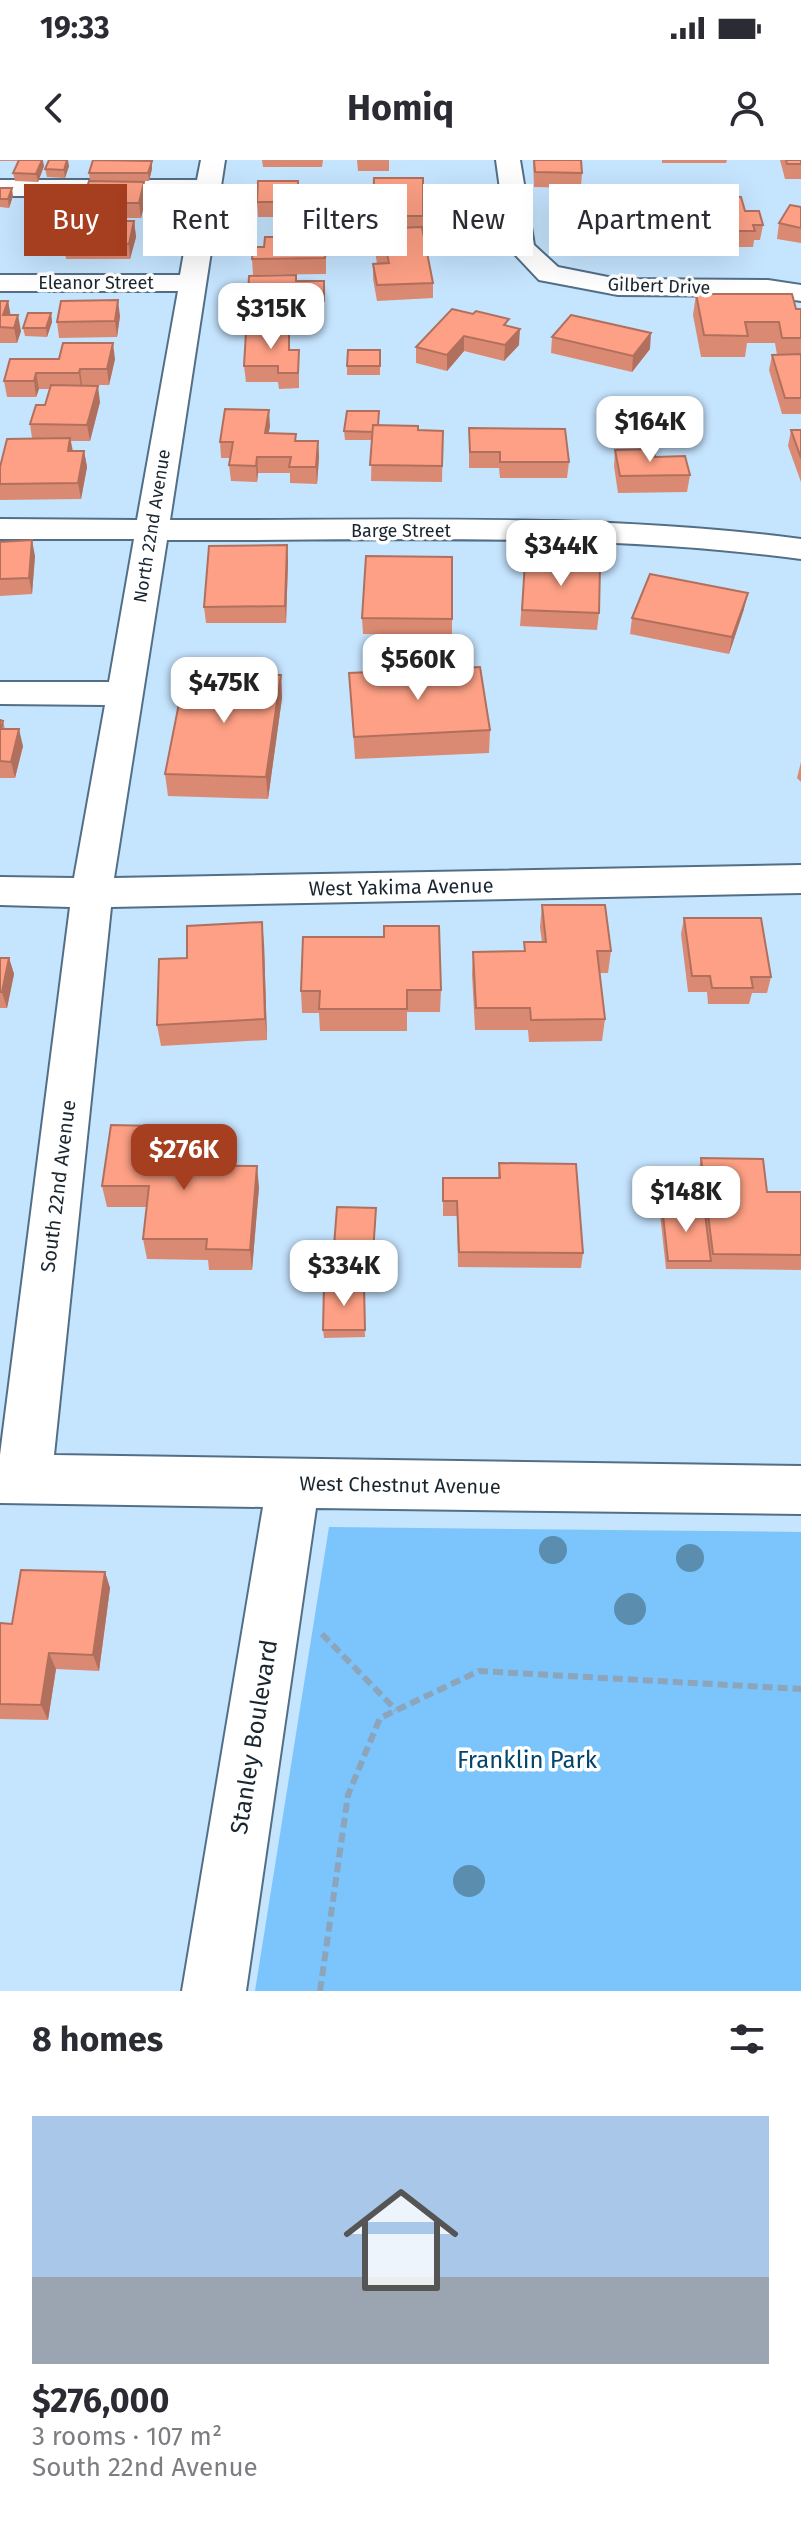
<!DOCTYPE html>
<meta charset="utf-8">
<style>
:root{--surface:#fff;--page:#f2f2f3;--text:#2b2b33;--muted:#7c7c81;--accent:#a63e20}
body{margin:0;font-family:"Fira Sans",sans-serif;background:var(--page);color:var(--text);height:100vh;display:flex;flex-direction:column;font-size:30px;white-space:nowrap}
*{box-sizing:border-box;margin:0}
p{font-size:26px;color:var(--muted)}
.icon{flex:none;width:44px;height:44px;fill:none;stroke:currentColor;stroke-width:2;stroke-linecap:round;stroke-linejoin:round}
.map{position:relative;height:1831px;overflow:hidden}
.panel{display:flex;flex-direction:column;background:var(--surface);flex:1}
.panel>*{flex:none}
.banner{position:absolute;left:24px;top:24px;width:754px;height:72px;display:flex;gap:16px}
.price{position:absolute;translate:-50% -68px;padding:0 18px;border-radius:16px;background:#fff;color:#222;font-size:26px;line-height:52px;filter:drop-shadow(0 2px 4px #0008)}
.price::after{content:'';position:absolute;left:50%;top:48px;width:24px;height:18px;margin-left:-12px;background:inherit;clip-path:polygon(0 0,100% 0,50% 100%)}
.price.on{background:var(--accent);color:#fff}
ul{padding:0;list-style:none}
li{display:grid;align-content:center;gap:16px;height:424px;padding:0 32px}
li span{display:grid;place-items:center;height:248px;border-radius:0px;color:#555}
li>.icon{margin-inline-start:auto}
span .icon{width:144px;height:144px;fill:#fffc;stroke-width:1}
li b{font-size:34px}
h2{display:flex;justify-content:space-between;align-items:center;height:96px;padding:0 32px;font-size:34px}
.chip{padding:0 28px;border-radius:0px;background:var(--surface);box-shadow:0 8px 32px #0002;font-size:28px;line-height:72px}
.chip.on{background:var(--accent);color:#fff}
.status{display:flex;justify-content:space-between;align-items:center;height:56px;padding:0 40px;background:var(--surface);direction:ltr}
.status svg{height:22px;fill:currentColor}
header{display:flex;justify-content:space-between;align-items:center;height:104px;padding:0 32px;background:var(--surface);font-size:36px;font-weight:700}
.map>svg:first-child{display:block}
</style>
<div class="status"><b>19:33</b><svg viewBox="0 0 49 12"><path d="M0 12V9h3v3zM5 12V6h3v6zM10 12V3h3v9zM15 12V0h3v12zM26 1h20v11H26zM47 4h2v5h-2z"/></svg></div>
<header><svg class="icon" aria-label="back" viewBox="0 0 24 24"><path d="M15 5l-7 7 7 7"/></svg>Homiq<svg class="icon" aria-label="person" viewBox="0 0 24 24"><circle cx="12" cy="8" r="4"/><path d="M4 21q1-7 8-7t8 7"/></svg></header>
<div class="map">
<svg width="801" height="1831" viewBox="0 0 801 1831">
<rect width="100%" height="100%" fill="#c5e4fe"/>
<polygon fill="#7bc4fc" points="329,1367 801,1372 801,1831 255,1831"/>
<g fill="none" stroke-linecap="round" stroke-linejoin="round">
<g stroke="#536f86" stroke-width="4">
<g id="minor">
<path d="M201 0H225L170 360C380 361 593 352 801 379V399C592 371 378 381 167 380L114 718 801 705V733L111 747 54 1295 801 1306V1354L316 1348 246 1831H182L263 1347 0 1343V1295L70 747 0 745V717L74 718 105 545 0 544V522H109L134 379H0V359L137 360 178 131H0V115H180L194 36H0V20H197Z"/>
<polygon points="496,0 520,0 534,85 558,107 618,119 768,120 801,125 801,141 768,136 618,135 539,120 508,87"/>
</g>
</g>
<g stroke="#8ca5ba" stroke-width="6" stroke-dasharray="10 5" stroke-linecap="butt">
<polyline points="322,1474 396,1550"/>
<polyline points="320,1831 348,1635 380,1558 479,1511 801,1529"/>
</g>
<use href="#minor" fill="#fff" fill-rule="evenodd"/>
</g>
<g fill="#5a8dae">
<circle cx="553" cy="1390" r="14"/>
<circle cx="690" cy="1398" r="14"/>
<circle cx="630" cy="1449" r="16"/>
<circle cx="469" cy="1721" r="16"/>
</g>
<g fill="#da8a72">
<polygon points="0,0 43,0 44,6 38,22 15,21 13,13 18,1 0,1"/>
<polygon points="262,0 323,0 322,7 263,7"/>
<polygon points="357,0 389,0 389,11 358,11"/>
<polygon points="533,0 581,0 582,13 581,28 534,27"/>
<polygon points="662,0 727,0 726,3 662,3"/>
<polygon points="780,0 801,0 801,19 785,19"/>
<polygon points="152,1 152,9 149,21 90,21 89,13"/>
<polygon points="69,6 65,18 47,17 45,9"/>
<polygon points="423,18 423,70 433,123 433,138 377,141 373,119 373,104 377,104 374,84 373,56"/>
<polygon points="314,25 314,57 258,57 257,42"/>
<polygon points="0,28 13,36 9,48 0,47"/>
<polygon points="81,33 82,41 78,54 53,54 52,46"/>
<polygon points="146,37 141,58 122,58 121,61 134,61 136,77 130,99 66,99 64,84 88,67 88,66 82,66 80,50"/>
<polygon points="667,37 763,65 760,80 754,80 753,87 724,87 722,81 697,81 694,67 669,67 665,52"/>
<polygon points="580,41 641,74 640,90 603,90 601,79 571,79 570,67 571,52 580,52"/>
<polygon points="801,47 801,83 777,79 779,63"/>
<polygon points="312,77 313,90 326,90 326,114 253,115 252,99 264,87"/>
<polygon points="297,121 324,121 324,156 298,157 298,169 259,169 258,151 249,151 248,135"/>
<polygon points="696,134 801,149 801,254 782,254 769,210 772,195 777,195 775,183 747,183 745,197 701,197 693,155"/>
<polygon points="0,141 8,141 10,155 21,171 17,183 0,183"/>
<polygon points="452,149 509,166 519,185 504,201 464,191 447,211 416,203 416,187"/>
<polygon points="51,153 52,162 47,177 25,176 23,168"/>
<polygon points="120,156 117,177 59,178 57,162"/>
<polygon points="552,177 650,189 632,212 551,193"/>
<polygon points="290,190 299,190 299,228 279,229 278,222 246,222 244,206"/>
<polygon points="380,190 380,215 347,215 347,206"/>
<polygon points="10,199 115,199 109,225 82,225 100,242 90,281 71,281 73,291 84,291 87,307 81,339 0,340 0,307 32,278 30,264 45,245 50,229 39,229 36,237 7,237 4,221"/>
<polygon points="378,265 418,270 443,271 442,322 371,321 372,280 345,280 344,271"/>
<polygon points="270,266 268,273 296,274 296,281 318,281 319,297 317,324 290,323 290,313 258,313 257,322 231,321 229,305 230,298 221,298 220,282"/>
<polygon points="469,268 569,302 567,318 500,318 499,308 469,308"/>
<polygon points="791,270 801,270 801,322 788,286"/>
<polygon points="615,290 655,297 690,315 687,332 618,333 614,306"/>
<polygon points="0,382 35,396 32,434 0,436"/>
<polygon points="287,385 288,401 286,463 206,463 204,447"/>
<polygon points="452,397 452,475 363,474 362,458"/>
<polygon points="525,402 599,453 597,470 520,466"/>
<polygon points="744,449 729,494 630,474 632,458"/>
<polygon points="349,513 490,570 489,593 355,599"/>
<polygon points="281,515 282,538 268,639 168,636 165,614"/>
<polygon points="0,560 3,561 5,569 23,586 15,618 0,618"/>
<polygon points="801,602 801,622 797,618"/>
<polygon points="542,745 611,791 608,813 600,813 605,859 602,881 529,882 528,870 475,870 472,814 473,792 524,791 524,782 542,782 540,767"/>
<polygon points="684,758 771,817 767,833 752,833 749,844 708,844 707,832 688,832 681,774"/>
<polygon points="264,784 267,880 161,886 157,865"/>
<polygon points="0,798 9,798 14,814 7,848 0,848"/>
<polygon points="441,830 440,852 407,852 407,871 320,871 319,853 302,853 301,831"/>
<polygon points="160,987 158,1005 259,1027 252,1110 209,1110 208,1100 147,1099 143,1079 147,1047 107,1047 102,1026"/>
<polygon points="701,998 767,1032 801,1032 801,1110 709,1109 709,1107 709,1109 666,1109 660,1054 662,1046 702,1046 698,1013"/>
<polygon points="499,1003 583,1093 581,1108 458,1107 457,1056 443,1056 443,1018 498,1018"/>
<polygon points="376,1056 372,1116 336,1115 336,1107 347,1097 347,1094 334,1093 334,1086"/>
<polygon points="364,1125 365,1177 324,1178 323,1170"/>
<polygon points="105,1412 110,1428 99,1511 56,1509 48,1560 0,1559 0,1463 12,1464"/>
</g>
<g fill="#b1705d">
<polygon points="42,0 44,6 38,22 36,14"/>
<polygon points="67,0 68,0 69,6 65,18 64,10"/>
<polygon points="152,1 152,9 149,21 148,13"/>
<polygon points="144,22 146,37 141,58 139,43"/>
<polygon points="12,28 13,36 9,48 8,39"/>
<polygon points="81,33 82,41 78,54 77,46"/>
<polygon points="120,43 122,58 120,66 118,51"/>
<polygon points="134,61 136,77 130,99 129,84"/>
<polygon points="118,140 120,156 117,177 115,161"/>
<polygon points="8,141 11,157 3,155"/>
<polygon points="51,153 52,162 47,177 46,168"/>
<polygon points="18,155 21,171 17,183 14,168"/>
<polygon points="520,169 519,185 504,201 505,185"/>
<polygon points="651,173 650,189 632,212 633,196"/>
<polygon points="464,176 464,191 447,211 447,195"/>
<polygon points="113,183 115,199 109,225 107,209"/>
<polygon points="80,209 82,225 81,229 79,213"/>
<polygon points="36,213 39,229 36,237 34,221"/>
<polygon points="98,226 100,242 90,281 87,265"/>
<polygon points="269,250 270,266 266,289 265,273"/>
<polygon points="70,278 73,294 68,291"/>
<polygon points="318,281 319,297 317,324 316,307"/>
<polygon points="84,291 87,307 81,339 78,323"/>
<polygon points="257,297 258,313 257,322 256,306"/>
<polygon points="32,380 35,396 32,434 29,418"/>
<polygon points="287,385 288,401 286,463 285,446"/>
<polygon points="748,433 744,449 729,494 732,477"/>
<polygon points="281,515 282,538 268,639 266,617"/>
<polygon points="19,569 23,586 15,618 11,602"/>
<polygon points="262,762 264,784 267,880 265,859"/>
<polygon points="9,798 14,814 7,848 2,832"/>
<polygon points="156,966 160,987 155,1026 151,1005"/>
<polygon points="257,1006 259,1027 252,1110 250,1090"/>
<polygon points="105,1412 110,1428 99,1511 93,1495"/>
<polygon points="49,1493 56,1509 48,1560 41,1545"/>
</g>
<g fill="#fda085" stroke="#b1705d" stroke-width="2">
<polygon points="19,0 42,0 36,14 13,13"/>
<polygon points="49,0 67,0 64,10 45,9"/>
<polygon points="93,0 152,1 148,13 89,13"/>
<polygon points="534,0 581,0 582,13 535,12"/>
<polygon points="786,0 801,0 801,4 787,4"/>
<polygon points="374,18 423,18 423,56 373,56"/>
<polygon points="89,21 144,22 139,43 120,43 118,51 80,50"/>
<polygon points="258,21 298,21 298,25 314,25 314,42 257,42"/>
<polygon points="0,28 12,28 8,39 0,39"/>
<polygon points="56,33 81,33 77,46 52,46"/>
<polygon points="667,37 741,37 745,51 759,51 763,65 753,65 755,71 726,71 724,66 699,66 696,52 671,52"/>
<polygon points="580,41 635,41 641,74 605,74 603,64 572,64 571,52 582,52"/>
<polygon points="790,45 801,47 801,68 779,63"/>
<polygon points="89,61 134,61 129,84 64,84 68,67 88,67"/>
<polygon points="422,67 433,123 377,125 373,104 389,103 387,94 378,94 374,69"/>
<polygon points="265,77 312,77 312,90 326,90 325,98 252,99 253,87 264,87"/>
<polygon points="296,115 296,121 324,121 324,141 297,141 297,153 258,153 259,135 248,135 249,116"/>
<polygon points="696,134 792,134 796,149 801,149 801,178 782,178 779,162 745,162 748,176 704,175"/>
<polygon points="118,140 115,161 57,162 61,141"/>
<polygon points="0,141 8,141 3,155 18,155 14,168 0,167"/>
<polygon points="452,149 473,154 476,151 509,159 504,165 520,169 505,185 464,176 447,195 416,187"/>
<polygon points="28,153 51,153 46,168 23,168"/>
<polygon points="571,155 651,173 633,196 552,177"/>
<polygon points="289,171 289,190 299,190 298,213 278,213 278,206 244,206 246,172"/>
<polygon points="63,183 113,183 107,209 80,209 79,213 36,213 34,221 4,221 10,199 59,199"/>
<polygon points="348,190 380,190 380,206 347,206"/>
<polygon points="801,194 801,238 785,238 772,195"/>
<polygon points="51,225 98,226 87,265 30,264 36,245 45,245"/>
<polygon points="225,249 269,250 265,273 296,274 295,281 318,281 316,307 289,307 291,297 257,297 256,306 229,305 233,282 220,282"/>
<polygon points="347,251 379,251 378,265 373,265 373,272 344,271"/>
<polygon points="373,265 418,266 418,270 443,271 442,306 370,305"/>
<polygon points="469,268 565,269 569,302 500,302 500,292 470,292"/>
<polygon points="791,270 801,270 801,298"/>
<polygon points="70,278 68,291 84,291 78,323 0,324 0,307 7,279"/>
<polygon points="653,289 655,297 685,296 690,315 620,316 615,290"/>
<polygon points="32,380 29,418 0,419 0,382"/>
<polygon points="287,385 285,446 204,447 209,386"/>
<polygon points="366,396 452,397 452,459 362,458"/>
<polygon points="525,402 600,406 599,453 522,450"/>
<polygon points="650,414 748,433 732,477 632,458"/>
<polygon points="480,507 490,570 354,577 349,513"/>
<polygon points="185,513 281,515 266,617 165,614"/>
<polygon points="0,560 3,561 1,569 19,569 11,602 0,601"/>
<polygon points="542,745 605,745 611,791 597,791 605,859 531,860 530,848 476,848 473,792 525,791 524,782 546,782"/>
<polygon points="684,758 761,758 771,817 751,817 753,828 712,828 710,816 692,816"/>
<polygon points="262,762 265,859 157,865 159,799 187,798 187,766"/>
<polygon points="384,766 439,766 441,830 407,830 407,849 319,849 320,831 301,831 303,777 384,777"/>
<polygon points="0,798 9,798 2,832 0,832"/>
<polygon points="111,965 156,966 151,1005 257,1006 250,1090 206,1089 207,1079 143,1079 149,1026 102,1026"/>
<polygon points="701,998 763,999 767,1032 801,1032 801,1095 713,1094"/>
<polygon points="499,1003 576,1004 583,1093 459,1092 457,1041 443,1041 443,1018 500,1018"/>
<polygon points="662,1046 704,1046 711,1101 668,1101"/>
<polygon points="337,1047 376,1048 372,1108 336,1107 336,1097 347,1097 348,1086 334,1086"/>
<polygon points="324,1125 364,1125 365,1170 323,1170"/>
<polygon points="21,1410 105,1412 93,1495 49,1493 41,1545 0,1544 0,1463 12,1464"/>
</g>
<g text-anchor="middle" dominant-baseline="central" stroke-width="7" stroke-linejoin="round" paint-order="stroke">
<g font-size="18" fill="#19252f" stroke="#fff">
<text x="96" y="123">Eleanor Street</text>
<text transform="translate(659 126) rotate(2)">Gilbert Drive</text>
<text transform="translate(152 366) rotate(-81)">North 22nd Avenue</text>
<text x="401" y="371">Barge Street</text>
</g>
<g font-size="20" fill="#19252f" stroke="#fff">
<text transform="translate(401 727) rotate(-1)">West Yakima Avenue</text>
<text transform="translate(58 1026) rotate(-83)">South 22nd Avenue</text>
<text transform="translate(400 1325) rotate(1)">West Chestnut Avenue</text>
</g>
<g font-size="24" fill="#19252f" stroke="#fff">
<text transform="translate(254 1577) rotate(-81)">Stanley Boulevard</text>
</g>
<g font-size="24" fill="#03456c" stroke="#fff">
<text x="527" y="1600">Franklin Park</text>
</g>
</g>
</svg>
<b class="price" style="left:271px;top:191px">$315K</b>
<b class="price" style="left:650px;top:304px">$164K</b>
<b class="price" style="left:561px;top:428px">$344K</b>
<b class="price" style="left:418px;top:542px">$560K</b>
<b class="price" style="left:224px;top:565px">$475K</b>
<b class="price on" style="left:184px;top:1032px">$276K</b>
<b class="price" style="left:686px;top:1074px">$148K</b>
<b class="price" style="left:344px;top:1148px">$334K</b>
<div class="banner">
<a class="chip on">Buy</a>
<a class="chip">Rent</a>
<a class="chip">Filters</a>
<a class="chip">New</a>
<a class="chip">Apartment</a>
</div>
</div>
<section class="panel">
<h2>8 homes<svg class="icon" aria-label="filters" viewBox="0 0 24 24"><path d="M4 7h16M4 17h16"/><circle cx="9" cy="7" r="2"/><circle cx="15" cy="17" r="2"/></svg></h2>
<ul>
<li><span style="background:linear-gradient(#a9c7e8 65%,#9aa5b1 0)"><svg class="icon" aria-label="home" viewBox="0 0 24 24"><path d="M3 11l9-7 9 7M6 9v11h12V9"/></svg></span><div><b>$276,000</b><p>3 rooms · 107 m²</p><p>South 22nd Avenue</p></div></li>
</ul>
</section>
